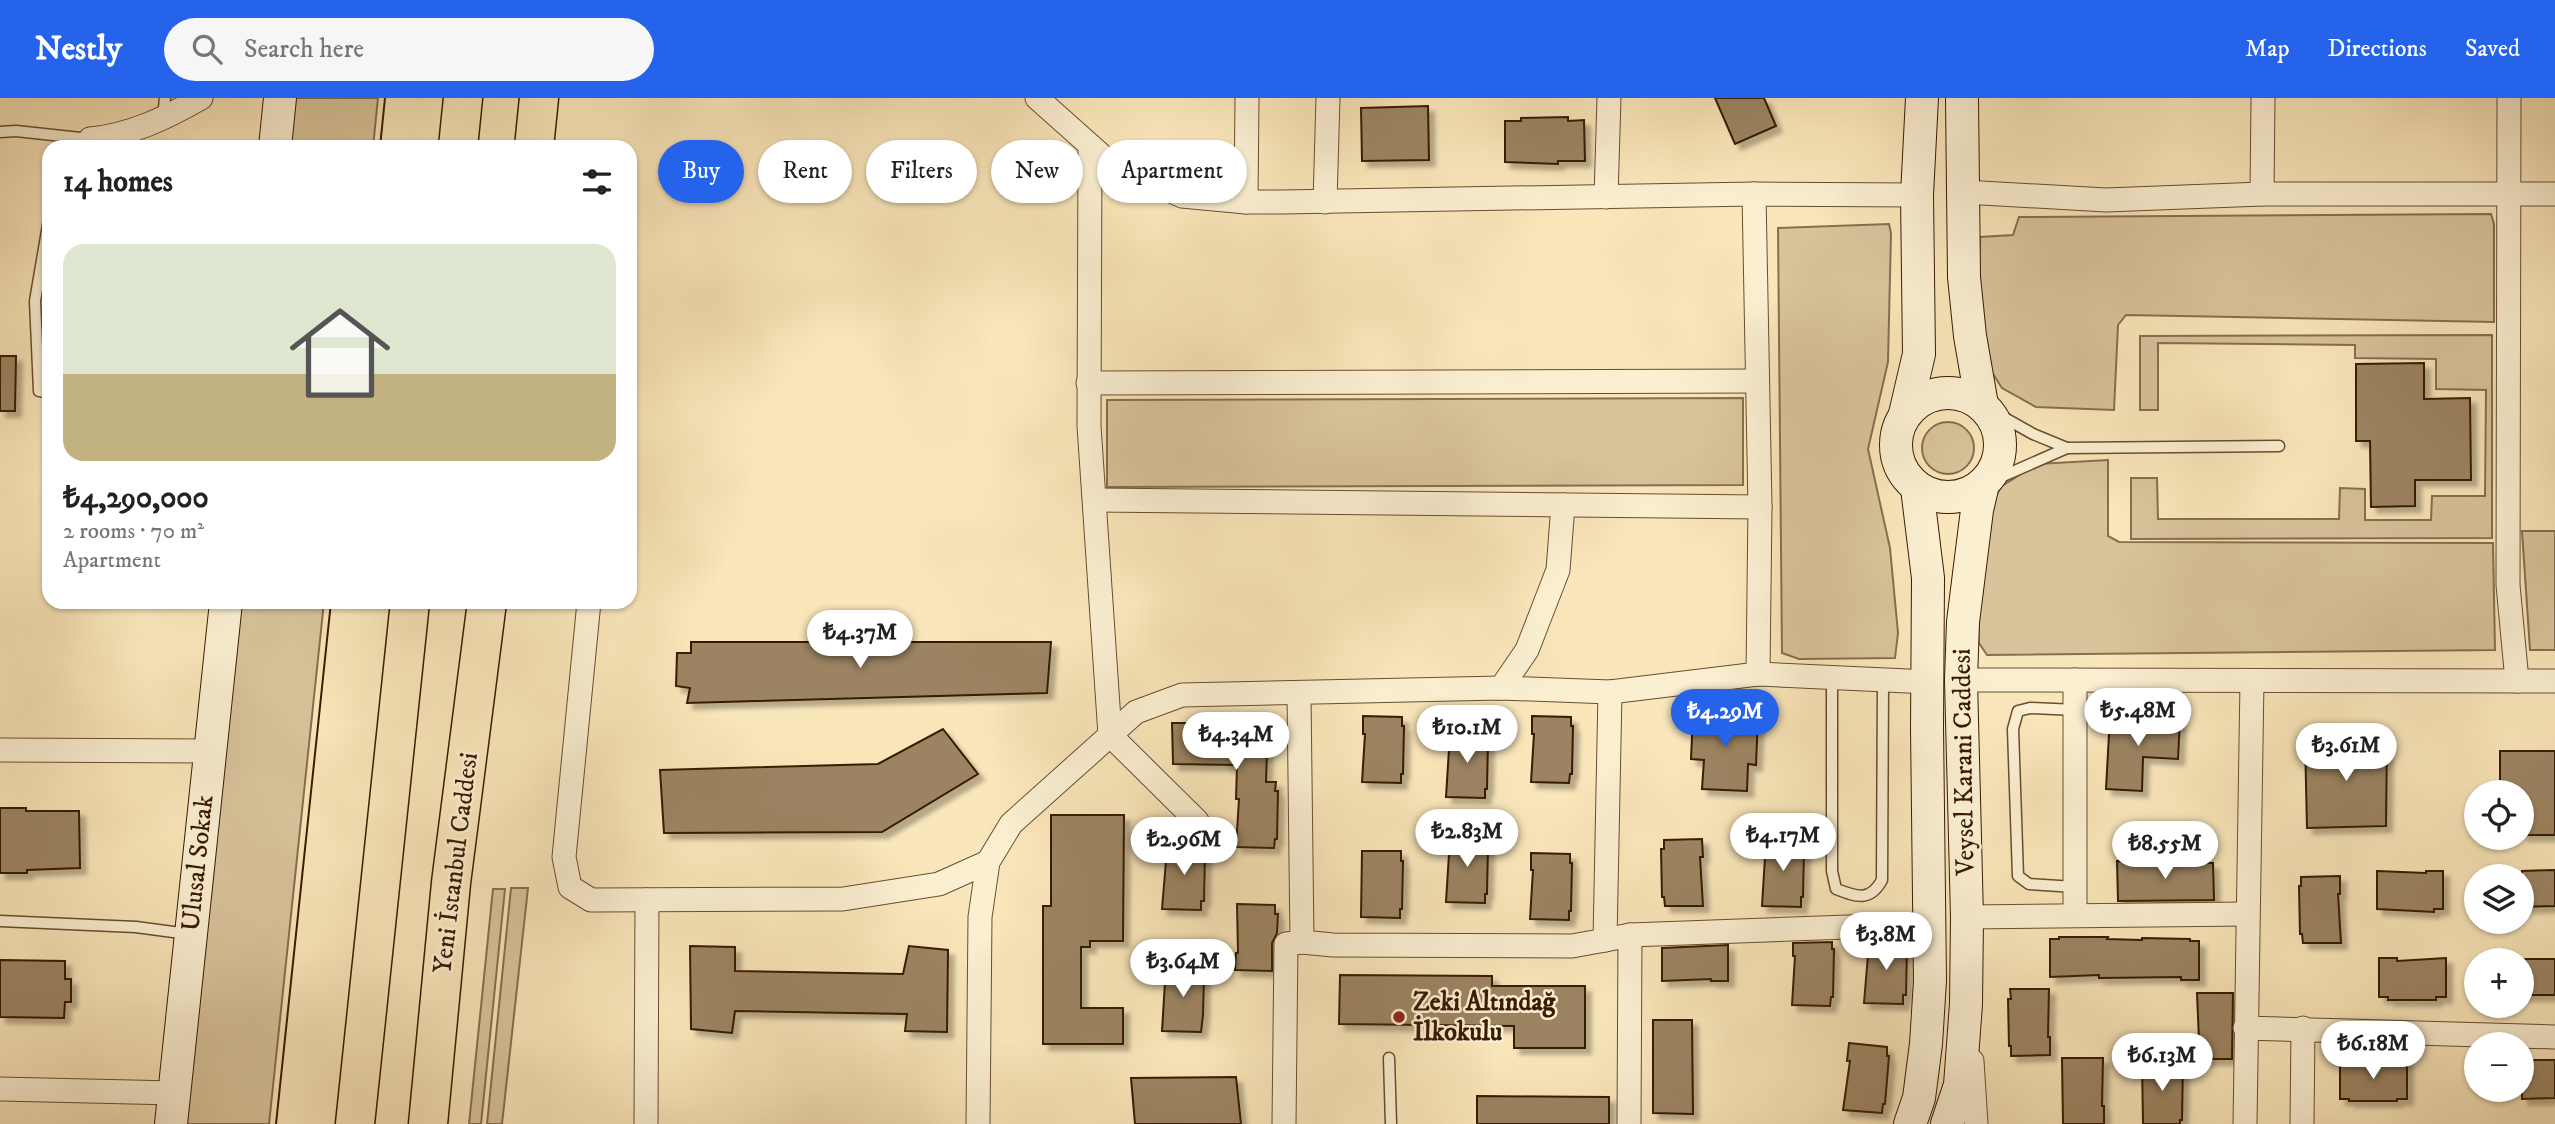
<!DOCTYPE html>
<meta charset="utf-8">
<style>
:root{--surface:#fff;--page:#f6f6f6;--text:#222;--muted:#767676;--accent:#2563eb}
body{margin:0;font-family:"IM FELL DW Pica",serif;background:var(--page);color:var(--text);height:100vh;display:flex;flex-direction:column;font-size:26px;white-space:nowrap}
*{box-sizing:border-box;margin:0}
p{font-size:23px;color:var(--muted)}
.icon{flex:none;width:38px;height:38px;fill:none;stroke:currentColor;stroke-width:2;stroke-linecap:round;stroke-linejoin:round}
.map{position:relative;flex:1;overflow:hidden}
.drawer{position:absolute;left:42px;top:42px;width:595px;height:469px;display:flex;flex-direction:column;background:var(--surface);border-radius:21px;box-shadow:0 2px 5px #0004}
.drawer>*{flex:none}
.banner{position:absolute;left:658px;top:42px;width:665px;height:63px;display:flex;gap:14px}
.tools{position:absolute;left:2464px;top:682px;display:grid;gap:14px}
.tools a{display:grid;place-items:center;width:70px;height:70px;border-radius:50%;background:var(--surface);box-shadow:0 2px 5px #0004;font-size:35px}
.price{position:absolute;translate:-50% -60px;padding:0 16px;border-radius:24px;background:#fff;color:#222;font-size:23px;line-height:46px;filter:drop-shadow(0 2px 4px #0008)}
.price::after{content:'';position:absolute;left:50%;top:42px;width:21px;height:16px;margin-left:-10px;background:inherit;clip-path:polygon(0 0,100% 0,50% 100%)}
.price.active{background:var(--accent);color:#fff}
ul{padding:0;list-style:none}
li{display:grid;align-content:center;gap:14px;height:371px;padding:0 21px}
li span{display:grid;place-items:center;height:217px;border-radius:21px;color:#555}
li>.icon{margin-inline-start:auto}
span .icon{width:126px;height:126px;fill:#fffc;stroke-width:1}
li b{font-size:30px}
h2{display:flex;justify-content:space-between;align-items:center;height:84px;padding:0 21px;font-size:30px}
.pill{padding:0 24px;border-radius:32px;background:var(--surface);box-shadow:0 2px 5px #0004;font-size:24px;line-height:63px}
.pill.active{background:var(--accent);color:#fff}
header{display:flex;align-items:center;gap:42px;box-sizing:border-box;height:98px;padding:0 35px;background:var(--accent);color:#fff}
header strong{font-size:33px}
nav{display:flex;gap:38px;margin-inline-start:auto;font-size:24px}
.search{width:490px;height:63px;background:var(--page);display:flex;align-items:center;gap:18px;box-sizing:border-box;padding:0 24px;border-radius:38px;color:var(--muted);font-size:26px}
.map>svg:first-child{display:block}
</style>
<header>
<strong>Nestly</strong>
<div class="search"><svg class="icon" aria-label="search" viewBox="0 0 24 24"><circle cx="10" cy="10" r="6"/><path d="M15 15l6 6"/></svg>Search here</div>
<nav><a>Map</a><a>Directions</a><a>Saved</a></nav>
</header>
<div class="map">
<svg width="2555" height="1026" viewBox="0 0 2555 1026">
<defs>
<filter id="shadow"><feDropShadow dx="6" dy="6" stdDeviation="2" flood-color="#0004"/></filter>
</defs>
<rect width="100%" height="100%" fill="#f9e6ba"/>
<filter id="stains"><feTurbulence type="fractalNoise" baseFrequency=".00286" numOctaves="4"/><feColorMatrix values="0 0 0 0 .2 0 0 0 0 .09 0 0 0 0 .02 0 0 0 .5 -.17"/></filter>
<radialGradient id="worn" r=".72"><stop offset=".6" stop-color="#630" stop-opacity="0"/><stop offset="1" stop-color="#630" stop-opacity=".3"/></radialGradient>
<g fill="#d8c39b" stroke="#886e4e" stroke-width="2">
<polygon points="293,0 378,0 373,49 288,49"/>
<polygon points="2491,116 2494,126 2494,224 2126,217 2118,227 2114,312 2036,309 2002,290 1986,265 1977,214 1980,139 2013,137 2019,119"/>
<polygon points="1889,126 1891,135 1888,264 1868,351 1890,450 1898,535 1895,560 1799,561 1782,555 1778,130"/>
<polygon points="2492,237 2492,440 2131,441 2131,380 2157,380 2158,421 2339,421 2340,390 2365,391 2365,422 2431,422 2432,398 2485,398 2486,292 2436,291 2436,261 2355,260 2355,247 2158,245 2158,312 2140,312 2140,238"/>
<polygon points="1743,300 1743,387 1107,389 1107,302"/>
<circle cx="1948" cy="350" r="26"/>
<polygon points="2108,362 2108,438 2119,444 2493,445 2495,552 1987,557 1979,545 1977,478 1987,411 2002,388 2037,366"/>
<polygon points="2522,433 2555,433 2555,552 2530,552"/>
<polygon points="240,504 324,504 269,1026 185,1026"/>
<polygon points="511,790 528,790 502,1026 487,1026"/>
<polygon points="493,791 505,791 481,1026 469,1026"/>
</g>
<g fill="#9c8462" stroke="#381a02" stroke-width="2" filter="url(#shadow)">
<polygon points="1715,0 1764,0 1776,28 1735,46"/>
<polygon points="1428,8 1429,62 1362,63 1361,10"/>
<polygon points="1568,19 1568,23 1584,22 1585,63 1558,63 1558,66 1505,64 1505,23 1521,23 1521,20"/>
<polygon points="0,258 16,258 15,313 0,313"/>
<polygon points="2424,265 2424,301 2470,300 2471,382 2415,382 2415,408 2371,409 2370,343 2356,343 2356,266"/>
<polygon points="691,544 1051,544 1047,595 687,605 690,590 676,588 677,555 691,555"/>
<polygon points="1693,616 1758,618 1756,667 1748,666 1747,693 1702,691 1704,662 1691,661"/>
<polygon points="1363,618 1402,619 1402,628 1404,628 1403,676 1401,676 1401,685 1362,684 1365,636 1363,636"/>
<polygon points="1532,618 1571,619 1571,628 1573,628 1572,676 1570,676 1569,685 1531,684 1534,636 1532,636"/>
<polygon points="2110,618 2180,621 2178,661 2143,659 2142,693 2106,691"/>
<polygon points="1172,625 1268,625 1266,684 1276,684 1275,693 1278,693 1277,741 1275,741 1274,750 1236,749 1239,701 1236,701 1237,667 1173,666"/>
<polygon points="943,631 978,676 882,734 664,735 660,672 878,666"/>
<polygon points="1447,634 1486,634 1486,643 1488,643 1487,691 1485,691 1485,700 1446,699 1449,651 1447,651"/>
<polygon points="2305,642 2387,642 2386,728 2307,730"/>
<polygon points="2500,653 2555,653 2555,737 2522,737 2522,695 2500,695"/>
<polygon points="0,710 26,710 26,713 79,713 80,770 27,772 27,775 0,775"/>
<polygon points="1051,717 1124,717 1123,843 1090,843 1090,849 1081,849 1081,910 1123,910 1123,946 1043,946 1043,808 1051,808"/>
<polygon points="1447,738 1486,739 1486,748 1488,748 1487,796 1485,796 1485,805 1446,804 1449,756 1447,756"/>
<polygon points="1702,741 1703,759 1700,759 1703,808 1665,808 1664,799 1662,799 1661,751 1664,751 1664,742"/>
<polygon points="1763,742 1802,742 1802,751 1804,751 1803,799 1801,799 1801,809 1762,808 1765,759 1763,759"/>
<polygon points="1164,745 1202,746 1202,755 1205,755 1204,803 1201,803 1201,812 1162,811 1166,763 1163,763"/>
<polygon points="1362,753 1401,753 1401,763 1403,763 1402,811 1400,811 1400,820 1361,819"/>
<polygon points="1531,755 1570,756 1570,765 1572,765 1571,813 1569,813 1569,822 1530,821 1533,772 1531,772"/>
<polygon points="2117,763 2213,765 2214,802 2118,803"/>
<polygon points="2555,772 2555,808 2522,809 2522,773"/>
<polygon points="2377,773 2426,775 2426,773 2443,773 2443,811 2434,811 2434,814 2377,811"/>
<polygon points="2340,778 2340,796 2338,796 2341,845 2303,845 2302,836 2300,836 2299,788 2301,788 2301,779"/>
<polygon points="1237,806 1275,807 1275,816 1278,816 1277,835 1272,845 1272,873 1235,872 1236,855 1238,855"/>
<polygon points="2059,839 2108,839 2107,841 2142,842 2142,840 2190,841 2190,843 2199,843 2199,882 2181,882 2181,879 2099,880 2099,877 2050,879 2050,841 2059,841"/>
<polygon points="1905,841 1904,849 1907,849 1906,897 1903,897 1903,906 1864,905 1868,857 1865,857 1866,842"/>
<polygon points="1832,844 1832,851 1834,851 1833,899 1831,899 1830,908 1792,907 1795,858 1793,858 1793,845"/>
<polygon points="1728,847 1728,883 1711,883 1711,881 1662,883 1662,850"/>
<polygon points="690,848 735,849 735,873 903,876 909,848 948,852 947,934 905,933 907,916 735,913 732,935 691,931"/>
<polygon points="2379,860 2397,860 2397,863 2446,860 2446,899 2436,899 2436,902 2388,902 2388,899 2379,899"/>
<rect x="2522" y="861" width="33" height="36"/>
<polygon points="0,862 65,863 65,881 71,881 71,904 65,904 64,920 0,919"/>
<polygon points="1163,867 1202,868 1202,877 1204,877 1203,917 1201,934 1162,933 1165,884 1163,884"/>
<polygon points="1340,877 1492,878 1492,888 1585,888 1585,950 1514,950 1514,928 1339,926"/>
<polygon points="2010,891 2049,891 2048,939 2050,939 2050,957 2011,958 2011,948 2009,948 2008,901 2011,901"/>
<polygon points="2197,895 2233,895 2232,961 2196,961 2196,943 2199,943"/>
<polygon points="1653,922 1692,922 1693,1016 1653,1015"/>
<polygon points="1849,945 1887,949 1887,958 1889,958 1885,1006 1883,1006 1882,1015 1843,1012 1850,963 1847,963"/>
<polygon points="2062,960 2103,960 2102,1008 2104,1008 2104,1026 2063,1026"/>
<polygon points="2340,962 2358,962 2358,964 2407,962 2407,1001 2397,1001 2397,1003 2349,1003 2349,1001 2340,1001"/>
<polygon points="2522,962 2555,962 2555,1000 2522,1001"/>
<polygon points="2142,964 2183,965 2182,1022 2180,1022 2180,1026 2143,1026"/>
<polygon points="1236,979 1241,1026 1135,1026 1131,980"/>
<polygon points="1477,998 1609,999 1609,1026 1477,1026"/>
</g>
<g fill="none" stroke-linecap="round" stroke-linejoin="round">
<g stroke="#684d30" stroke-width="13">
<g id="lane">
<polyline points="163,19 165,0"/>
<polyline points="0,34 16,33 90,41"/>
<polyline points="49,121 35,203 39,293 49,295"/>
<polyline points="1985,309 2033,336 2067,350"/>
<polyline points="1985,386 2067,350 2279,348"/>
<path d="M1832 580V773L1836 791C1857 799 1870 804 1882 782L1883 582"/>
<polyline points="2075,789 2029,786 2018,778 2013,631 2018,613 2030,610 2076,612"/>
<polyline points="0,823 136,829 188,836"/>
<polyline points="1389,960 1391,1026"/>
</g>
</g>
<g stroke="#684d30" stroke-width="25">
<g id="street">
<polyline points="1037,0 1110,65 1182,98 1246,104 1282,104 1754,96 1917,97"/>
<polyline points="2509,0 2508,487 2517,583"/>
<path d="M90 41C131 37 166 20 201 0"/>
<polyline points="1090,48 1089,328 1110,637 1197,723"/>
<polyline points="1964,94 2106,102 2262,96 2555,96"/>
<polyline points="1754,96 1760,409 1758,576"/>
<polyline points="2262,96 2263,0"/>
<polyline points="1606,99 1609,0"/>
<polyline points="1246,104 1247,0"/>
<polyline points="1325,104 1328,0"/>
<polyline points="1088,285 1757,283"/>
<polyline points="1095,402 1760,409"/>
<polyline points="589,504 564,759 570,789 591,802 843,801 939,786 988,764"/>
<polyline points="1961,582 2555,583"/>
<polyline points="1501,590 1527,552 1558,472 1563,407"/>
<polyline points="1610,594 1605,842 1630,837 1931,826"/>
<polyline points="0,652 210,653"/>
<polyline points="2075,817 2075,582"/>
<polyline points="1967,819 2247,816"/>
<polyline points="1302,844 1333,847 1572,848 1605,842"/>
<polyline points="2245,930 2555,939"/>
<polyline points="1972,963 1976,1026"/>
<polyline points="0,991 175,995"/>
<polyline points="646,1026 647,802"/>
<polyline points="978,1026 980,819 988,764 1011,726 1136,614 1182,597 1501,590 1610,594 1758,576 1929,584"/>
<polyline points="1284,1026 1286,846 1302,844 1299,596"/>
<polyline points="1629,1026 1630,837"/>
<polyline points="2245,1026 2252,583"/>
<polyline points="2302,1026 2303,930"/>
</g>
</g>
<g stroke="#381a02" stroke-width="34">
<g id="secondary">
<polyline points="1962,0 1964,179 1970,238 1982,307"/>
<polyline points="275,49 280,0"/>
<circle cx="1948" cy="347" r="52"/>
<polyline points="1905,316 1919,256 1917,97 1922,0"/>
<polyline points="171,1026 226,504"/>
<polyline points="1910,1026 1919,1000 1926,946 1930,883 1927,629 1928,480 1917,390"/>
<polyline points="1947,1026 1960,987 1966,906 1967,819 1961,582 1963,524 1977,412 1983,386"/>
</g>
</g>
<g stroke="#381a02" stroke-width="41">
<g id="highway">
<polyline points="458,49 463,0"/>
<polyline points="534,49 539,0"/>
<polyline points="355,1026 410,504"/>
<polyline points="428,1026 451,785 487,504"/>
</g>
</g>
<use href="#lane" stroke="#fbefd2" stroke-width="10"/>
<use href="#street" stroke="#fbefd2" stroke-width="23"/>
<use href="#secondary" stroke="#fbefd2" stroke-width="32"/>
<use href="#highway" stroke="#f9e6ba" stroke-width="38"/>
<g stroke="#381a02" stroke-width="2">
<polyline points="380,49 385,0"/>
<polyline points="276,1026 331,504"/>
</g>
</g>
<circle fill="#8f2418" stroke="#fbefd2" stroke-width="2.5" cx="1399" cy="919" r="7"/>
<g text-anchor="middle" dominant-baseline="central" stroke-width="5" stroke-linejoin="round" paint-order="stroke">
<g font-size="26" fill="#381a02" stroke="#fbefd2">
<text transform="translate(1964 664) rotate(-91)">Veysel Karani Caddesi</text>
<text transform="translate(198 765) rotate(-84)">Ulusal Sokak</text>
<text transform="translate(456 765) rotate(-83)">Yeni İstanbul Caddesi</text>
</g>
<g font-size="26" font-weight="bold" fill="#381a02" stroke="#fbefd2" text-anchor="start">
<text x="1413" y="904">Zeki Altındağ<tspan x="1413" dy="30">İlkokulu</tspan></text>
</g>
</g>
<rect width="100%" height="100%" filter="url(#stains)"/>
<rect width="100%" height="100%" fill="url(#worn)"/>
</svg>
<div class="tools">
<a><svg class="icon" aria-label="locate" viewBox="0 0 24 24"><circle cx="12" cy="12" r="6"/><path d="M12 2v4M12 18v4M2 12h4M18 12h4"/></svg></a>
<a><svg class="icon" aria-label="layers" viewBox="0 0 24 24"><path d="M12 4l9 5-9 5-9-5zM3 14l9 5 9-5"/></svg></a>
<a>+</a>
<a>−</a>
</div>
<b class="price" style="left:860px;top:572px">₺4.37M</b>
<b class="price" style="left:2138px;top:650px">₺5.48M</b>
<b class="price active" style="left:1725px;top:651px">₺4.29M</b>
<b class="price" style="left:1467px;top:667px">₺10.1M</b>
<b class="price" style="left:1236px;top:674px">₺4.34M</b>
<b class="price" style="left:2346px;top:685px">₺3.61M</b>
<b class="price" style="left:1467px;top:771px">₺2.83M</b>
<b class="price" style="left:1783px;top:775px">₺4.17M</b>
<b class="price" style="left:1184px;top:779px">₺2.96M</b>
<b class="price" style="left:2165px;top:783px">₺8.55M</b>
<b class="price" style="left:1886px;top:874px">₺3.8M</b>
<b class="price" style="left:1183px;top:901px">₺3.64M</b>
<b class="price" style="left:2373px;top:983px">₺6.18M</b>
<b class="price" style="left:2162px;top:995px">₺6.13M</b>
<div class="banner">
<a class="pill active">Buy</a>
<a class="pill">Rent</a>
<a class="pill">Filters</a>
<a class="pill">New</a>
<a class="pill">Apartment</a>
</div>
<section class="drawer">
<h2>14 homes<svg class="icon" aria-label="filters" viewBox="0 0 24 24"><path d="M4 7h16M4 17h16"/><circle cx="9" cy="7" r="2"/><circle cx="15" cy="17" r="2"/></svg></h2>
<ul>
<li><span style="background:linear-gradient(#dfe7d0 60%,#c2b280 0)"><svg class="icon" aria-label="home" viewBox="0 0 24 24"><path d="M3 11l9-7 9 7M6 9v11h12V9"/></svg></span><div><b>₺4,290,000</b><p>2 rooms · 70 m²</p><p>Apartment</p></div></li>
</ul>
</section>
</div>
